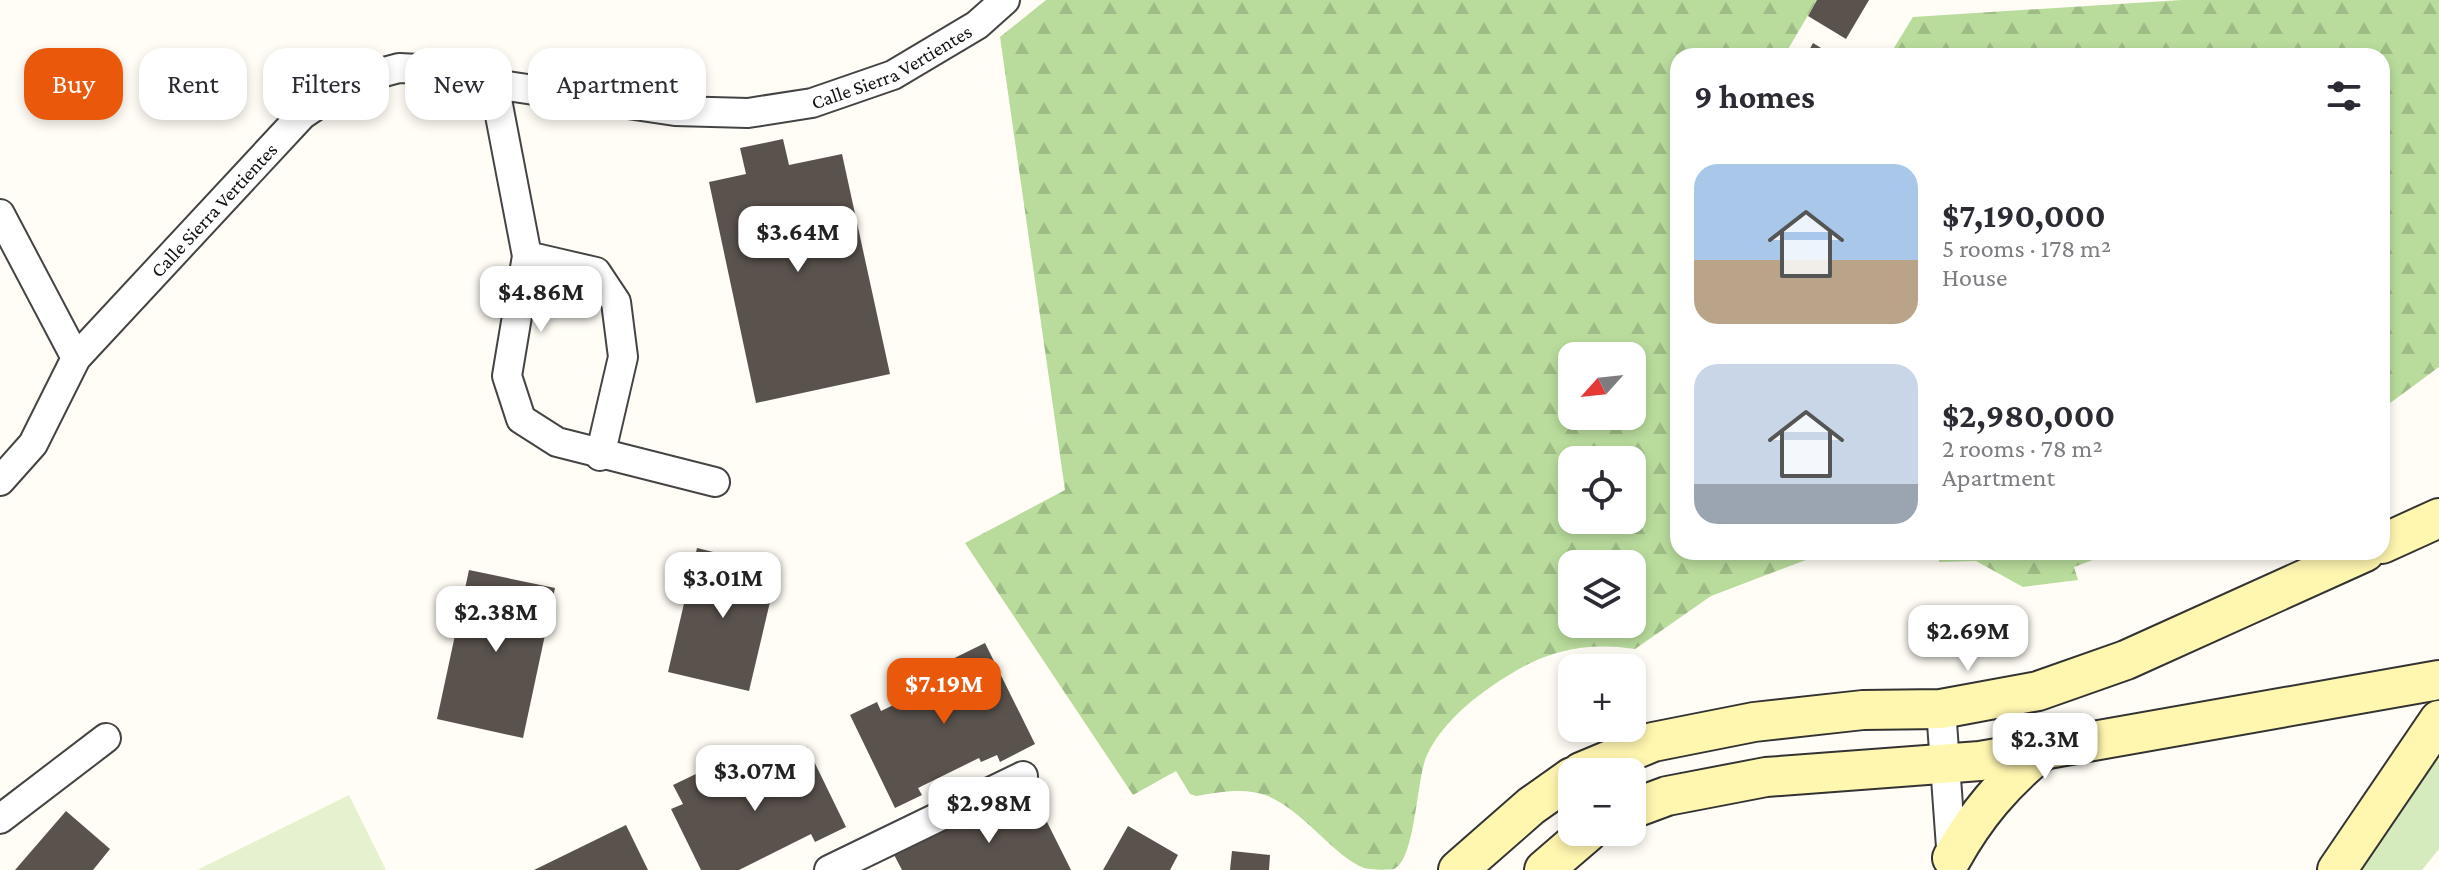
<!DOCTYPE html>
<meta charset="utf-8">
<style>
:root{--surface:#fff;--page:#f2f2f3;--text:#2b2b33;--muted:#7c7c81;--accent:#ea580c}
body{margin:0;font-family:"Crimson Pro",serif;background:var(--page);color:var(--text);height:100vh;display:flex;flex-direction:column;font-size:30px;white-space:nowrap}
*{box-sizing:border-box;margin:0}
p{font-size:26px;color:var(--muted)}
.icon{flex:none;width:44px;height:44px;fill:none;stroke:currentColor;stroke-width:2;stroke-linecap:round;stroke-linejoin:round}
.map{position:relative;flex:1;overflow:hidden}
.details{position:absolute;left:1670px;top:48px;width:720px;height:512px;display:flex;flex-direction:column;background:var(--surface);border-radius:24px;box-shadow:0 4px 12px #0003}
.details>*{flex:none}
.guide{position:absolute;left:24px;top:48px;width:760px;height:72px;display:flex;gap:16px}
.needle{width:52px;rotate:243deg}
.controls{position:absolute;left:1558px;top:342px;display:grid;gap:16px}
.controls a{display:grid;place-items:center;width:88px;height:88px;border-radius:16px;background:var(--surface);box-shadow:0 4px 12px #0003;font-size:40px}
.price{position:absolute;translate:-50% -68px;padding:0 18px;border-radius:16px;background:#fff;color:#222;font-size:26px;line-height:52px;filter:drop-shadow(0 2px 4px #0008)}
.price::after{content:'';position:absolute;left:50%;top:48px;width:24px;height:18px;margin-left:-12px;background:inherit;clip-path:polygon(0 0,100% 0,50% 100%)}
.price.on{background:var(--accent);color:#fff}
ul{padding:0;list-style:none}
li{display:flex;align-items:center;gap:24px;height:200px;padding:0 24px}
li span{display:grid;place-items:center;flex:none;width:224px;height:160px;border-radius:24px;color:#555}
li>.icon{margin-inline-start:auto}
span .icon{width:96px;height:96px;fill:#fffc;stroke-width:1}
li b{font-size:34px}
h2{display:flex;justify-content:space-between;align-items:center;height:96px;padding:0 24px;font-size:34px}
.chip{padding:0 28px;border-radius:24px;background:var(--surface);box-shadow:0 4px 12px #0003;font-size:28px;line-height:72px}
.chip.on{background:var(--accent);color:#fff}
.map>svg:first-child{display:block}
</style>
<div class="map">
<svg width="2439" height="870" viewBox="0 0 2439 870">
<defs>
<pattern id="forest-firs" width="22" height="20" patternUnits="userSpaceOnUse" patternTransform="scale(2)"><rect width="22" height="20" fill="#b9dc9c"/><path d="M5 1l3.5 6h-7zM16 11l3.5 6h-7z" fill="#9ebc85"/></pattern>
</defs>
<rect width="100%" height="100%" fill="#fffdf5"/>
<polygon fill="#d5ebbd" points="2439,745 2439,849 2422,870 2352,870"/>
<g fill="url(#forest-firs)" fill-rule="evenodd">
<path d="M1046 0H1817L1784 56H1678V552H1827L1711 596 1635 649C1566 639 1526 660 1473 700 1455 715 1437 733 1427 755 1416 779 1416 859 1394 869 1387 870 1372 870 1364 868 1334 856 1306 813 1268 796 1246 787 1218 792 1196 796L1190 794 1176 771 1133 795 965 543 1065 490 1000 37ZM1572 356H1632V416H1572ZM1572 460H1632V520H1572ZM1572 564H1632V624H1572Z"/>
<polygon points="2182,0 2439,0 2439,367 2382,409 2382,56 1889,56 1913,17"/>
<polygon points="1939,552 2114,552 2074,567 2078,580 2023,587 1976,561 1939,562"/>
</g>
<polygon fill="#e6f2cf" points="349,795 386,870 197,870"/>
<g fill="#5a524d">
<polygon points="1817,0 1869,0 1846,39 1808,16"/>
<polygon points="1813,43 1834,56 1806,56"/>
<polygon points="783,139 789,165 842,154 890,374 756,403 709,182 746,174 740,148"/>
<polygon points="697,548 778,568 749,691 668,672"/>
<polygon points="469,570 555,588 523,738 437,719"/>
<polygon points="985,643 1035,744 1000,762 997,755 981,762 979,758 918,788 922,795 895,808 850,715 877,702 881,711 937,684 930,670"/>
<polygon points="807,747 846,827 815,842 811,834 739,870 701,870 671,809 683,804 673,785 698,773 705,786 738,770 742,779"/>
<polygon points="1034,796 1071,870 902,870 892,851 961,818 967,829"/>
<polygon points="66,811 110,849 93,870 15,870"/>
<polygon points="626,825 648,870 534,870"/>
<polygon points="1128,826 1178,855 1170,870 1103,870"/>
<polygon points="1232,851 1270,855 1269,870 1230,870"/>
</g>
<g fill="none" stroke-linecap="round" stroke-linejoin="round">
<g stroke="#444" stroke-width="32">
<g id="street">
<polyline points="494,84 527,256 507,376 521,419 557,442 715,482"/>
<polyline points="0,214 76,358"/>
<polyline points="527,256 596,272 616,302 623,357 600,456"/>
<path id="s1" d="M0 481 33 444 76 358 302 115 354 80 399 68 440 70 494 84 675 111 748 113 812 103 893 75 977 25 1005 0"/>
<polyline points="1941,709 1952,861"/>
<polyline points="0,819 106,738"/>
<polyline points="829,870 1023,776"/>
</g>
</g>
<g stroke="#333" stroke-width="42">
<g id="secondary">
<polyline points="2382,544 2439,518"/>
<polyline points="1581,772 1653,742 1754,722 1863,710 1941,709 2038,691 2126,660 2365,552"/>
<polyline points="1632,809 1667,796 1766,777 1980,761 2439,680"/>
<path d="M1952 858C1976 815 2003 783 2042 751"/>
<polyline points="1458,870 1531,806 1572,777"/>
<polyline points="1544,870 1588,832"/>
<polyline points="2337,870 2439,720"/>
</g>
</g>
<use href="#street" stroke="#fff" stroke-width="28"/>
<use href="#secondary" stroke="#fff6b0" stroke-width="38"/>
</g>
<g text-anchor="middle" dominant-baseline="central" stroke-width="8" stroke-linejoin="round" paint-order="stroke">
<g font-size="20" fill="#111" stroke="#fff">
<text stroke="none"><textPath href="#s1" startOffset="1092">Calle Sierra Vertientes</textPath></text>
<text stroke="none"><textPath href="#s1" startOffset="348">Calle Sierra Vertientes</textPath></text>
</g>
</g>
</svg>
<div class="controls">
<a><svg class="needle" viewBox="-14 -14 28 28"><path d="M0-13l5 13h-10z" fill="#e53935"/><path d="M0 13l5-13h-10z" fill="#7c7c81"/></svg></a>
<a><svg class="icon" aria-label="locate" viewBox="0 0 24 24"><circle cx="12" cy="12" r="6"/><path d="M12 2v4M12 18v4M2 12h4M18 12h4"/></svg></a>
<a><svg class="icon" aria-label="layers" viewBox="0 0 24 24"><path d="M12 4l9 5-9 5-9-5zM3 14l9 5 9-5"/></svg></a>
<a>+</a>
<a>−</a>
</div>
<b class="price" style="left:798px;top:274px">$3.64M</b>
<b class="price" style="left:541px;top:334px">$4.86M</b>
<b class="price" style="left:723px;top:620px">$3.01M</b>
<b class="price" style="left:496px;top:654px">$2.38M</b>
<b class="price" style="left:1968px;top:673px">$2.69M</b>
<b class="price on" style="left:944px;top:726px">$7.19M</b>
<b class="price" style="left:2045px;top:781px">$2.3M</b>
<b class="price" style="left:755px;top:813px">$3.07M</b>
<b class="price" style="left:989px;top:845px">$2.98M</b>
<div class="guide">
<a class="chip on">Buy</a>
<a class="chip">Rent</a>
<a class="chip">Filters</a>
<a class="chip">New</a>
<a class="chip">Apartment</a>
</div>
<section class="details">
<h2>9 homes<svg class="icon" aria-label="filters" viewBox="0 0 24 24"><path d="M4 7h16M4 17h16"/><circle cx="9" cy="7" r="2"/><circle cx="15" cy="17" r="2"/></svg></h2>
<ul>
<li><span style="background:linear-gradient(#a9c7e8 60%,#b9a48a 0)"><svg class="icon" aria-label="home" viewBox="0 0 24 24"><path d="M3 11l9-7 9 7M6 9v11h12V9"/></svg></span><div><b>$7,190,000</b><p>5 rooms · 178 m²</p><p>House</p></div></li>
<li><span style="background:linear-gradient(#c9d6e8 75%,#9aa5b1 0)"><svg class="icon" aria-label="home" viewBox="0 0 24 24"><path d="M3 11l9-7 9 7M6 9v11h12V9"/></svg></span><div><b>$2,980,000</b><p>2 rooms · 78 m²</p><p>Apartment</p></div></li>
</ul>
</section>
</div>
